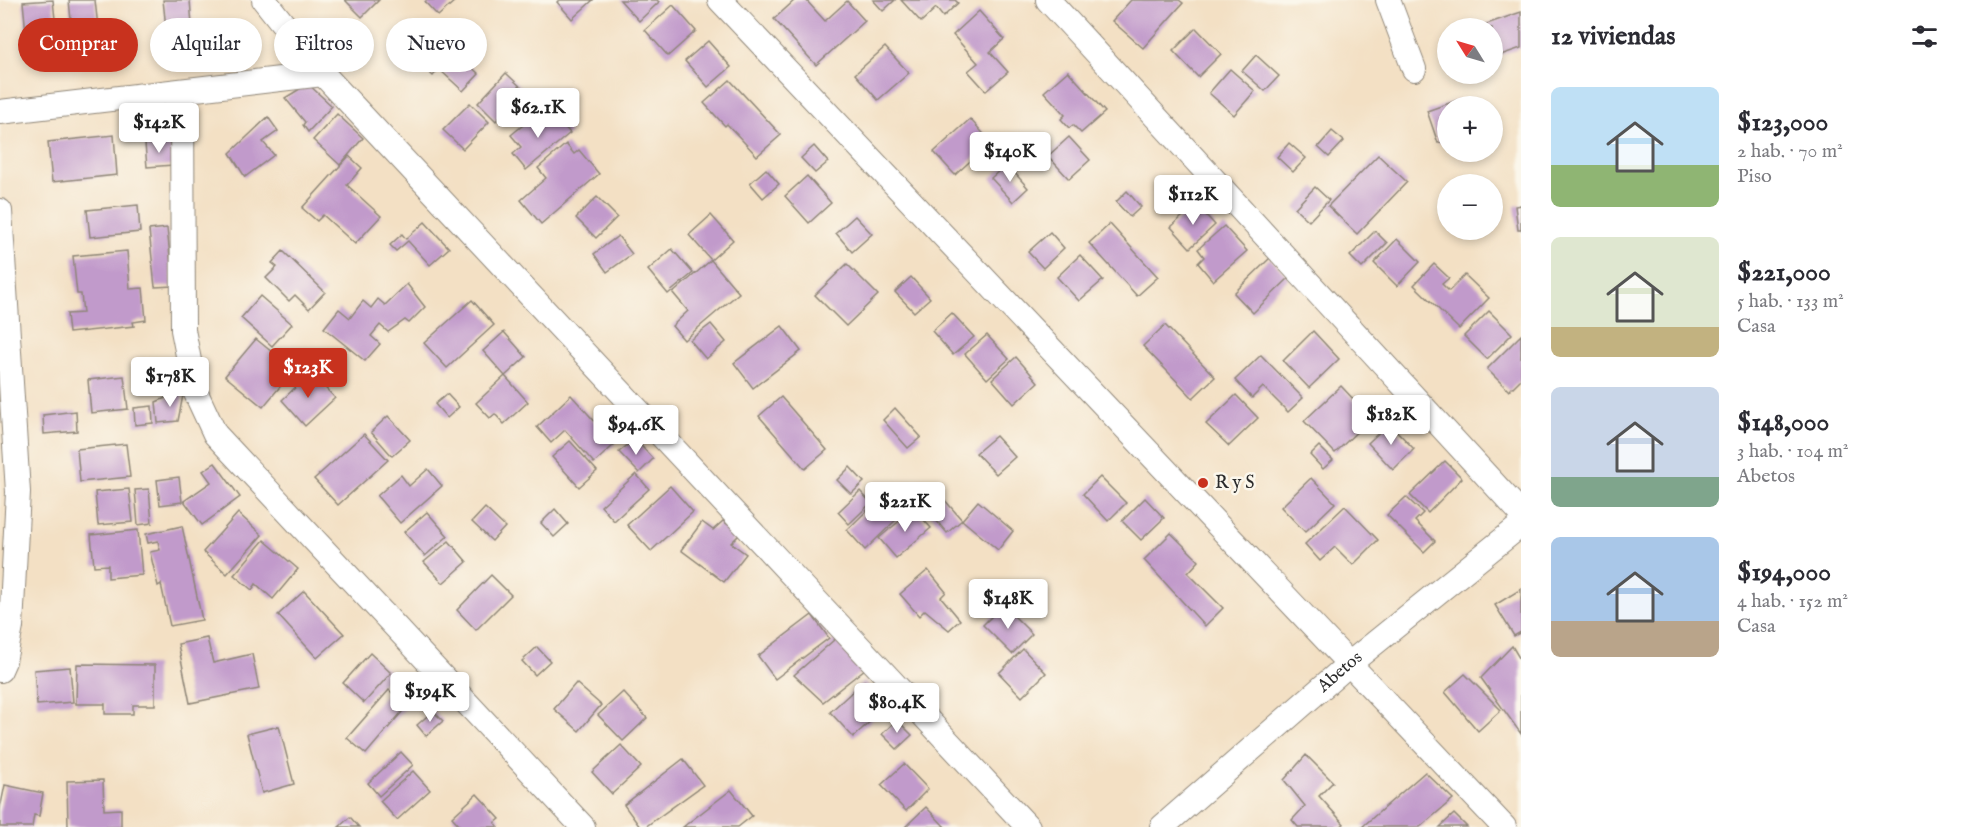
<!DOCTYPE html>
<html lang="es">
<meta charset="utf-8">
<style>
:root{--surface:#fff;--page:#f2f2f3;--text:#2b2b33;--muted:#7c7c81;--accent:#c8321e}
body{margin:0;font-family:"IM FELL English",serif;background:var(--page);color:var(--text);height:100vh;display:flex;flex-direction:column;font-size:22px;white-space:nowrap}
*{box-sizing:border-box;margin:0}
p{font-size:20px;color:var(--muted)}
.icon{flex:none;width:33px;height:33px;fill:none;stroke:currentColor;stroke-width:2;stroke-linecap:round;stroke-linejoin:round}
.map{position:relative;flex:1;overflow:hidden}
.drawer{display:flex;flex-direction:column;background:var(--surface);width:450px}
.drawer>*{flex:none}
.banner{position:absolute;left:18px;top:18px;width:570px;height:54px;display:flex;gap:12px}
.needle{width:39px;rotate:307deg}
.tools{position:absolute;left:1437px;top:18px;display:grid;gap:12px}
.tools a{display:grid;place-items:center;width:66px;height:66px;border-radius:50%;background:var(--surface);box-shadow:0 3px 9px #0003;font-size:30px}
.price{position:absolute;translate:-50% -51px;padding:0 14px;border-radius:6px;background:#fff;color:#222;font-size:20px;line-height:39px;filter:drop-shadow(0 2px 3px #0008)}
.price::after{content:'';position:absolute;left:50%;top:36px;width:18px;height:14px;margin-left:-9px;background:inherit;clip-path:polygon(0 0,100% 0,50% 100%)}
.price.current{background:var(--accent);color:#fff}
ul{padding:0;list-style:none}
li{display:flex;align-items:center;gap:18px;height:150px;padding:0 30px}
li span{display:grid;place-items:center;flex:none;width:168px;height:120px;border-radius:9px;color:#555}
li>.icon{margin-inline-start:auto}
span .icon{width:72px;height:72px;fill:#fffc;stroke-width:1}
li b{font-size:26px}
h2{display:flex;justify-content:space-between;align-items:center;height:72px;padding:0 30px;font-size:26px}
.chip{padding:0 21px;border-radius:27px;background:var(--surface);box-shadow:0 3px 9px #0003;font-size:21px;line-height:54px}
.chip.current{background:var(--accent);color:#fff}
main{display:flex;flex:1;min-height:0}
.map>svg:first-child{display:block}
</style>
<main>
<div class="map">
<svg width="1521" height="827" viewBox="0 0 1521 827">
<rect width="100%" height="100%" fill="#fbf7ec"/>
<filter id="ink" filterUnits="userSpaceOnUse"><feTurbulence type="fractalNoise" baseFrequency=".0167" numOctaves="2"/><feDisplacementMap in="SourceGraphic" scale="12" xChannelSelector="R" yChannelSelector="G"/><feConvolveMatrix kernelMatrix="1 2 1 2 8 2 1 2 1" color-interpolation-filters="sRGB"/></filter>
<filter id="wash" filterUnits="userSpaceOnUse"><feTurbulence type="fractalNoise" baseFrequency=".008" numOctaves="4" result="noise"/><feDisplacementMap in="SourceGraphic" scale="24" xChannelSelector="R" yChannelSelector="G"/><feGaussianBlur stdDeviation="1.35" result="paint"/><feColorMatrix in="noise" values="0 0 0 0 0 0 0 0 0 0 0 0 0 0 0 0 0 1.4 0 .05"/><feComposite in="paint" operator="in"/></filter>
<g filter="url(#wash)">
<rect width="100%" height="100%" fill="#f3e0c4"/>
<g id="blocks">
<g fill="#c19acb">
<polygon points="53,0 56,29 26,33 23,2"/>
<polygon points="69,0 95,0 98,27 72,30"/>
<polygon points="163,0 190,0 192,25 166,28"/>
<polygon points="345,0 379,0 362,17"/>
<polygon points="427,0 456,0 438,16 425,2"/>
<polygon points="559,0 593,0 572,19 557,2"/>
<polygon points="620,0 657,0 659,2 639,21"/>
<polygon points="795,0 806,0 825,21 847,1 865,21 816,65 774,19"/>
<polygon points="873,0 895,0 883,11"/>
<polygon points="901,0 955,0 958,3 943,17 936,8 921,22"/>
<polygon points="1131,0 1179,0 1183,3 1143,48 1112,21"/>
<polygon points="673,5 696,31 668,56 645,30"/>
<polygon points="979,11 1004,39 990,52 1008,72 986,91 968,71 978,63 953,35"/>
<polygon points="1521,12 1521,48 1492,58 1492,28 1482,28 1481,26"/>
<polygon points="1196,28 1221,54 1198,77 1173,51"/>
<polygon points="435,34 479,74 463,91 439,69 433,76 413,58"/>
<polygon points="708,41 731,67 708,87 685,61"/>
<polygon points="885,47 909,73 878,100 855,74"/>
<polygon points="1256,55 1279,76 1265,91 1242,71"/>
<polygon points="1230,69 1255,91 1234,115 1209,93"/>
<polygon points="1068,71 1105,112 1081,133 1073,125 1069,128 1061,119 1065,115 1044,92"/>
<polygon points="506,73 525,91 496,121 478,103"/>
<polygon points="730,80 781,135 757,156 727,124 725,126 704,103"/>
<polygon points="308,84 332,106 308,132 303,125 305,122 285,98"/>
<polygon points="1458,100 1460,106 1448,106 1448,140 1438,143 1427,111"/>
<polygon points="470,103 489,122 463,149 443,130"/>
<polygon points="539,112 549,123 556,117 570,133 526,170 513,154 521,147 511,135"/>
<polygon points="337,114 363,138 340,165 313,140"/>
<polygon points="268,117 278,131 263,142 274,155 245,177 230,153"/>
<polygon points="970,119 991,142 955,175 934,152"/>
<polygon points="1332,131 1344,141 1329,157 1318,147"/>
<polygon points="114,135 117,175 52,182 48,142"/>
<polygon points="1069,137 1090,160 1069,179 1048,156"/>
<polygon points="170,141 173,165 147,167 145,144"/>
<polygon points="1289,143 1306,158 1293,172 1277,157"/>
<polygon points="566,144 574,154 579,150 599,174 541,224 521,200 546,178 538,168"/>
<polygon points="814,146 828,162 815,173 801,158"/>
<polygon points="1378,155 1407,182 1357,234 1328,206"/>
<polygon points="349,156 362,168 347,185 381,216 355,244 323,215 317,221 302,208"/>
<polygon points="1007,164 1028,188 1013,202 991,178"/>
<polygon points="766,169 779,184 763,198 750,183"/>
<polygon points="807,176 831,203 809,223 785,196"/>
<polygon points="1315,187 1329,200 1309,221 1295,208"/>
<polygon points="1127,191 1141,207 1130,217 1116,202"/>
<polygon points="597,197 617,217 596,238 576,218"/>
<polygon points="1196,204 1215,225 1190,248 1171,227"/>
<polygon points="138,205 140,232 90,237 87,210"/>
<polygon points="1521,205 1521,230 1518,230 1515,206"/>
<polygon points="711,215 733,240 711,260 689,235"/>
<polygon points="855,216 872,234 852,252 836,233"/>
<polygon points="425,222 449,248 430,265 408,241 396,251 390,245 402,234 406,239"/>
<polygon points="1110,224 1158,277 1137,296 1089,243"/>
<polygon points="1224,226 1247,251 1213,281 1198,263 1204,257 1198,249"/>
<polygon points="167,228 173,286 155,287 149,230"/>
<polygon points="1375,231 1387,243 1362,268 1350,256"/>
<polygon points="1050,232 1064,248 1043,268 1028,252"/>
<polygon points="618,236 632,254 607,272 594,254"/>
<polygon points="1397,239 1420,262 1397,286 1374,263"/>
<polygon points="672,249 693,273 668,294 648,270"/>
<polygon points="127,251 130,289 143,288 146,320 133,322 134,326 69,333 67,314 83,313 81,294 77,294 73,256"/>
<polygon points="283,251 325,292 309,309 295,295 289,301 266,278 277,267 272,263"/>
<polygon points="1080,255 1103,280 1079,301 1057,277"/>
<polygon points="1270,258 1289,278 1253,313 1234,293"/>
<polygon points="711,260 739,293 684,340 672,326 688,311 673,293"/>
<polygon points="847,264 878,295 846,326 815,295"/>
<polygon points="1434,264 1449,278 1442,284 1449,291 1465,275 1489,298 1459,329 1414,285"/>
<polygon points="911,277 930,298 914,312 895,292"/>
<polygon points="407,284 425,307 409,323 405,320 388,332 380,325 371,336 380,344 365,361 324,328 339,309 350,318 363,301 371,308 378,299 385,305"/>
<polygon points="260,296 292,324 272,346 241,318"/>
<polygon points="472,300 494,325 447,368 424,343"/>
<polygon points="1489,311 1512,334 1487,359 1464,336"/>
<polygon points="952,313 974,337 953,355 932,331"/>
<polygon points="711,324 726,342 706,359 690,340"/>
<polygon points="1165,325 1215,377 1193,398 1143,346"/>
<polygon points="782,326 801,351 753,388 734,363"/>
<polygon points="1313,331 1339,359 1309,388 1283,361"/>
<polygon points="504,332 526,357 505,376 483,351"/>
<polygon points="987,335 1009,359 987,379 965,354"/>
<polygon points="1521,335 1521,379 1509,391 1487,369"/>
<polygon points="256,339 294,370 263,407 225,376"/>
<polygon points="1261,355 1303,398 1288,412 1263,387 1252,398 1235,380"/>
<polygon points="1016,357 1038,382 1014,404 992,379"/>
<polygon points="311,373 335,398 305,426 282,400"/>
<polygon points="124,376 128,409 91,413 88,380"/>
<polygon points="505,376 528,402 504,424 495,414 490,418 476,403"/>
<polygon points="1341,386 1371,418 1335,453 1304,421"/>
<polygon points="184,390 178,421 158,423 156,402"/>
<polygon points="447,394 459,407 447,418 435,404"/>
<polygon points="571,395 615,444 594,463 565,430 551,443 537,427"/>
<polygon points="1236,395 1258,418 1229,446 1206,424"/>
<polygon points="781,397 827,450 805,469 759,416"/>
<polygon points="152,406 153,423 135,425 134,408"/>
<polygon points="895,408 921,437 908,448 883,420"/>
<polygon points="76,411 77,431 44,434 43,415"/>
<polygon points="388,416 410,440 392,456 371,432"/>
<polygon points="1389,423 1414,449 1393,470 1368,443"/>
<polygon points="364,434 388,460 338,505 314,479"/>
<polygon points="996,436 1015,457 996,474 976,453"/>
<polygon points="635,439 653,459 639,473 619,452"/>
<polygon points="570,441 597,471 579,487 552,457"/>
<polygon points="126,444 130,477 80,482 77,449"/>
<polygon points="1319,446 1333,460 1323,469 1310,455"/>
<polygon points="1445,461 1462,478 1428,513 1410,495"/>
<polygon points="215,463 240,497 202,525 184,501 211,482 203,471"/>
<polygon points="850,467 864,482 851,494 837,480"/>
<polygon points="428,469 442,486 400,523 377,496 401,475 409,486"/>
<polygon points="636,474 649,489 614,521 601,506"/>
<polygon points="179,477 182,502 160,505 157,480"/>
<polygon points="1100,477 1126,503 1108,521 1083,494"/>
<polygon points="1311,478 1335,503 1305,532 1281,507"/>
<polygon points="670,486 693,512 651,551 627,525"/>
<polygon points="129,489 133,522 98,525 95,492"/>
<polygon points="149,489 152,523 138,525 135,490"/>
<polygon points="860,491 871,503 849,524 838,512"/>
<polygon points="887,491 906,510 865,550 847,530"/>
<polygon points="937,491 962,520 947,533 922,504"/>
<polygon points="1406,497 1423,513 1415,521 1435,541 1424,552 1387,515"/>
<polygon points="1145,498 1164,518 1141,540 1122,521"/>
<polygon points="978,501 1013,531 998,550 962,520"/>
<polygon points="1345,506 1378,540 1353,565 1335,547 1320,561 1305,544"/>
<polygon points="485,508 505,527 492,541 472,522"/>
<polygon points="555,509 568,524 554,537 541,523"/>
<polygon points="914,509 931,528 896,558 879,538"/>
<polygon points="427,512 448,536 425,556 404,532"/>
<polygon points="238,513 262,535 227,574 203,552"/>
<polygon points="723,521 740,534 731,543 746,554 724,582 681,550 702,522 713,530"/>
<polygon points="182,526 202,620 170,626 161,584 158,586 150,552 160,550 158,541 148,543 146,534"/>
<polygon points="138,530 142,575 108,578 108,565 94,566 91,535"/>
<polygon points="1171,533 1199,561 1188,573 1223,608 1205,626 1144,560"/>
<polygon points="264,540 298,569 273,599 256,584 252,590 234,575"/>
<polygon points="449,541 467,562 443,583 424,562"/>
<polygon points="928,570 946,592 941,597 960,620 949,630 925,610 919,616 900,594"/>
<polygon points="491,575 511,595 476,630 457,610"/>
<polygon points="1521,589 1521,632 1514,636 1495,605"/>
<polygon points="304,591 344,634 317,658 278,615"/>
<polygon points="1003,605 1032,634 1012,654 983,625"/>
<polygon points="812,615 829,638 775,679 758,656"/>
<polygon points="842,633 870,665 823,702 794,675"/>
<polygon points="207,638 213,663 252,654 259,689 190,703 178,644"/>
<polygon points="1512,646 1521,661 1521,734 1481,678"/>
<polygon points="537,647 550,661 535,675 522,661"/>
<polygon points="1023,649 1046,673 1022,697 999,673"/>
<polygon points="370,653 391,673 364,703 343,683"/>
<polygon points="77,664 155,665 155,705 133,705 133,714 105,714 105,704 76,704"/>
<polygon points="70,667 73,702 37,705 34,670"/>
<polygon points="1465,674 1501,710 1478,731 1445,692"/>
<polygon points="864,681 879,698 884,694 892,702 853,737 830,712"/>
<polygon points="576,683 601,705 579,731 554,709"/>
<polygon points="389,690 407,706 366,754 347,738"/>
<polygon points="623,692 647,718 623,741 598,715"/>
<polygon points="433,711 443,721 426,736 417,725"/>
<polygon points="897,720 912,735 897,749 882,734"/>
<polygon points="279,726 294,784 262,793 247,734"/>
<polygon points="621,745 641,767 612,794 592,772"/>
<polygon points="401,752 413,765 379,796 368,783"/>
<polygon points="1306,755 1333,782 1319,796 1344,824 1340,827 1298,827 1292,820 1305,806 1284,780"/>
<polygon points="683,759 703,785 645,827 640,827 624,805"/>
<polygon points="904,764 928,789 906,811 881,785"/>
<polygon points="413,771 430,790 397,820 380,801"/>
<polygon points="1425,772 1453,799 1420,827 1362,827"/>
<polygon points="103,780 104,810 121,809 121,827 68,827 67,781"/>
<polygon points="5,785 43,793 39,816 34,815 32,827 0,827 0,809"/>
<polygon points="731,790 752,816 738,827 683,827"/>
<polygon points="477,794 500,819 495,823 498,827 461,827 452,817"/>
<polygon points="926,807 945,827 905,827"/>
<polygon points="1454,814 1467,827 1440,827"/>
<polygon points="350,817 359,827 339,827"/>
</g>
</g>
</g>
<g filter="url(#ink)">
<use href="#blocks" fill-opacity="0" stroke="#8f8678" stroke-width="1.5"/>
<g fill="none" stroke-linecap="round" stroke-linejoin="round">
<g stroke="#8f8678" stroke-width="26">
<g id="minor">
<polyline points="264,0 323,74 1028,827"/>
<polyline points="720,0 1504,827"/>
<polyline points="1048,0 1521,513"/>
<polyline points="1388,0 1414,69"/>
<polyline points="182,91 183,330 195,391 215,434 583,827"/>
<polyline points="0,112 323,74"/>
<polyline points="0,211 18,492 11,627 4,661 0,670"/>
<path id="s1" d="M1162 827 1349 664 1521 525"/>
</g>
</g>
<use href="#minor" stroke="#fff" stroke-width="24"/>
</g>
</g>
<circle fill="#c8321e" stroke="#fbf7ec" stroke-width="2" cx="1203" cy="483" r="6"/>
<g text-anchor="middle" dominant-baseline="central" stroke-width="5" stroke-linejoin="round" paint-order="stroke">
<g font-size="18" fill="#2b2b2b" stroke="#fbf7ec" text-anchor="start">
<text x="1215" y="483">R y S</text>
</g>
<g font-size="18" fill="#2b2b2b" stroke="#fbf7ec">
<text stroke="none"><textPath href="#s1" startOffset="236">Abetos</textPath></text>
</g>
</g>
</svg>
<div class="tools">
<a><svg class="needle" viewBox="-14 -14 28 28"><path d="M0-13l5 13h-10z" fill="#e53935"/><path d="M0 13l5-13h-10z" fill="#7c7c81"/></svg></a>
<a>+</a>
<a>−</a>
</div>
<b class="price" style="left:538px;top:139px">$62.1K</b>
<b class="price" style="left:159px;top:154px">$142K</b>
<b class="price" style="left:1010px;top:183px">$140K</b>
<b class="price" style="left:1193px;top:226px">$112K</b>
<b class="price current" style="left:308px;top:399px">$123K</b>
<b class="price" style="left:170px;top:408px">$178K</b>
<b class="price" style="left:1391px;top:446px">$182K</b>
<b class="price" style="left:636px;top:456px">$94.6K</b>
<b class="price" style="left:905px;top:533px">$221K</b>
<b class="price" style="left:1008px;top:630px">$148K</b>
<b class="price" style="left:430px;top:723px">$194K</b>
<b class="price" style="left:897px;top:734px">$80.4K</b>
<div class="banner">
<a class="chip current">Comprar</a>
<a class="chip">Alquilar</a>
<a class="chip">Filtros</a>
<a class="chip">Nuevo</a>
</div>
</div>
<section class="drawer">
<h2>12 viviendas<svg class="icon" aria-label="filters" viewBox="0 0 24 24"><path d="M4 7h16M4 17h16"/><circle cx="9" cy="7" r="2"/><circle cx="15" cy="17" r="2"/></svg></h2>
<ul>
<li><span style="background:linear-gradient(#bfe0f5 65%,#8fb573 0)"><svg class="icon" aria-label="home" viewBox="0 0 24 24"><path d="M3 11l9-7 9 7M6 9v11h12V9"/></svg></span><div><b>$123,000</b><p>2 hab. · 70 m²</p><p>Piso</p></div></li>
<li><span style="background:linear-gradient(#dfe7d0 75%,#c2b280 0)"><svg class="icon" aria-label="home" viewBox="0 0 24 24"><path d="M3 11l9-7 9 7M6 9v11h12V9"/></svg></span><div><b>$221,000</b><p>5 hab. · 133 m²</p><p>Casa</p></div></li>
<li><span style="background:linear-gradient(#c9d6e8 75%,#7fa58c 0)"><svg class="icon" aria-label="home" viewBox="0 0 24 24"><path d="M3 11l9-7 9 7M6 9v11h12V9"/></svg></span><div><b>$148,000</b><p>3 hab. · 104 m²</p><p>Abetos</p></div></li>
<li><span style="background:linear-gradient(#a9c7e8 70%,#b9a48a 0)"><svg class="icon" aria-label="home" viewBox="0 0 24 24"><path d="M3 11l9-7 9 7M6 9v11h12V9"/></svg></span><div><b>$194,000</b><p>4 hab. · 152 m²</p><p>Casa</p></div></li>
</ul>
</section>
</main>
